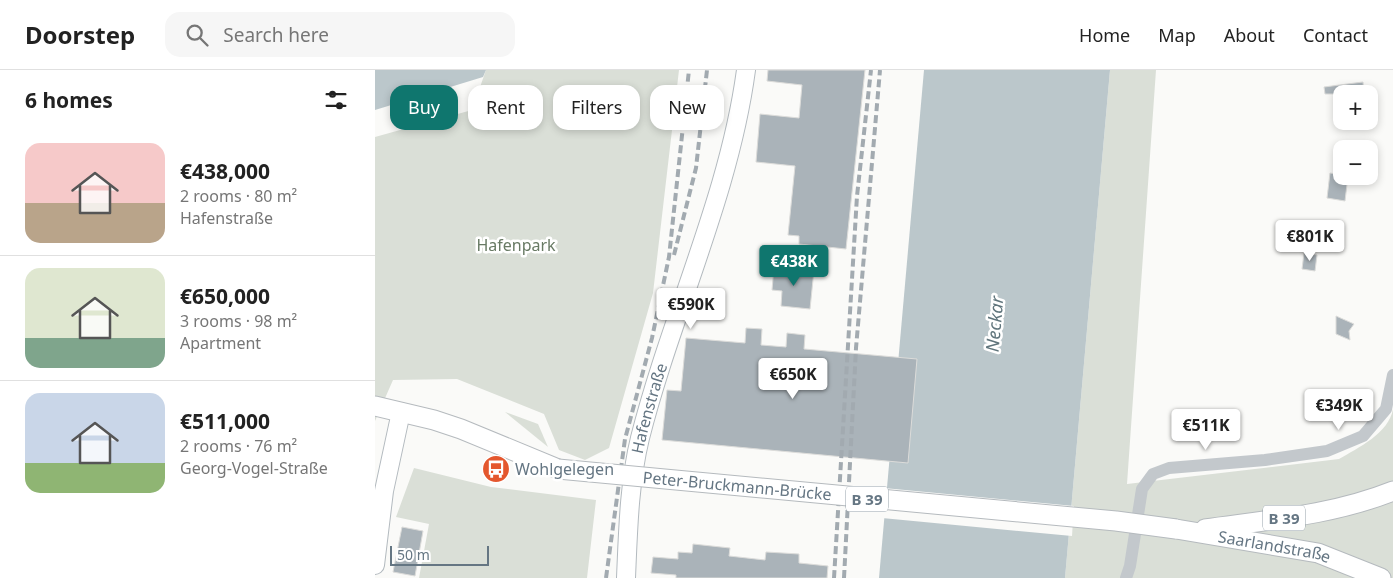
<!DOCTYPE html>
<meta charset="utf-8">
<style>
:root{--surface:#fff;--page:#f6f6f6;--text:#222;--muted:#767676;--line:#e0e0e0;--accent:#0f766e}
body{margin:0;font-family:"Noto Sans",sans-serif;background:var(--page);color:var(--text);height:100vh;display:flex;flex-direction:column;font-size:19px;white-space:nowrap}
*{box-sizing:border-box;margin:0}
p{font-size:16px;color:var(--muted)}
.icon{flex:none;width:28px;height:28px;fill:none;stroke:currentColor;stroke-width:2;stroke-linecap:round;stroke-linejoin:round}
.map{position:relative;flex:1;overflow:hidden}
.details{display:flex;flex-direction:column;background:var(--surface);width:375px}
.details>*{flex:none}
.hud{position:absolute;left:15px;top:15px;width:475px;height:45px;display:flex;gap:10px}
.fabs{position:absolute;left:958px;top:15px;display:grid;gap:10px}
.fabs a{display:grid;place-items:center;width:45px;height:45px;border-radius:10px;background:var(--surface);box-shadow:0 2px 8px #0003;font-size:25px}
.scale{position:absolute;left:15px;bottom:12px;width:99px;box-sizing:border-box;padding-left:5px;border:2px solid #657683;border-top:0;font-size:14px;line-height:18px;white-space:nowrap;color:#657683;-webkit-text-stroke:4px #fff;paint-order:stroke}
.price{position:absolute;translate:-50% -42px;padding:0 11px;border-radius:5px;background:#fff;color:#222;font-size:16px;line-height:32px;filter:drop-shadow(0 1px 2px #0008)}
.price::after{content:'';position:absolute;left:50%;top:30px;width:15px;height:11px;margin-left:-8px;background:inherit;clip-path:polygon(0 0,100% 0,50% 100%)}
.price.on{background:var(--accent);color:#fff}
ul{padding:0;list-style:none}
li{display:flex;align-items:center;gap:15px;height:125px;padding:0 25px}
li+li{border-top:1px solid var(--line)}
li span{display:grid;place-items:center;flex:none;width:140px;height:100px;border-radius:15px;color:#555}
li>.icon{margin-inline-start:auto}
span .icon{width:60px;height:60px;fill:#fffc;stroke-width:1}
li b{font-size:21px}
h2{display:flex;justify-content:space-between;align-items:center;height:60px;padding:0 25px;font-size:21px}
.chip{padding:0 18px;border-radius:15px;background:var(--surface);box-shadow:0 2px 8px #0003;font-size:18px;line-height:45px}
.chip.on{background:var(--accent);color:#fff}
header{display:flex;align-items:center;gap:30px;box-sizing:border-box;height:70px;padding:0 25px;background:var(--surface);border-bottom:1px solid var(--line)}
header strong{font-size:24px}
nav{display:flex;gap:28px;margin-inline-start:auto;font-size:18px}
.search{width:350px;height:45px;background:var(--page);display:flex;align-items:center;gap:12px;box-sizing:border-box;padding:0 18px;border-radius:15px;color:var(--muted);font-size:19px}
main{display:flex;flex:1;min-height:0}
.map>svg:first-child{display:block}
</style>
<header>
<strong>Doorstep</strong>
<div class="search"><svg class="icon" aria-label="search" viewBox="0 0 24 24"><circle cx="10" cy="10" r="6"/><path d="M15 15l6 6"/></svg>Search here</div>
<nav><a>Home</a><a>Map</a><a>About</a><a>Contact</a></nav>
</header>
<main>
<section class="details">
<h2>6 homes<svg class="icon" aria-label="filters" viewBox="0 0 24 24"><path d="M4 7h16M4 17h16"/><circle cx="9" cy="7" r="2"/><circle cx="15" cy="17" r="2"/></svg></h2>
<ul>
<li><span style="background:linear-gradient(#f6c9c9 60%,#b9a48a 0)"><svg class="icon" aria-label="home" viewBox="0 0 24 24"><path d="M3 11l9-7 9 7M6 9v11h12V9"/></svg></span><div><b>€438,000</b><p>2 rooms · 80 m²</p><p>Hafenstraße</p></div></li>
<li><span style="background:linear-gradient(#dfe7d0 70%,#7fa58c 0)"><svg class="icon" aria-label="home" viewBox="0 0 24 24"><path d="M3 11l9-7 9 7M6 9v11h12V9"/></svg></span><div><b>€650,000</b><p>3 rooms · 98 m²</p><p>Apartment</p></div></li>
<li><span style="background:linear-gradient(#c9d6e8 70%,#8fb573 0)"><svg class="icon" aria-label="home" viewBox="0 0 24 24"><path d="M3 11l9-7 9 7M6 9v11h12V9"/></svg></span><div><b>€511,000</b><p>2 rooms · 76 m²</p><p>Georg-Vogel-Straße</p></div></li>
</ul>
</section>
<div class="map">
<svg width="1018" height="508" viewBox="0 0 1018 508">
<rect width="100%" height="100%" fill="#fafaf8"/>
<g fill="#dadfd7">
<polygon points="111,0 304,0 278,223 234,378 210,390 184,380 169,344 82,309 18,310 0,351 0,67 97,40"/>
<path d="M735 0H781L752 414 964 389C983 378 1014 363 1018 339V508H690Z"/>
<polygon points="130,342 163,354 173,377"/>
<polygon points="39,398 116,417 221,430 212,508 44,508 54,454 21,447"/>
</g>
<g fill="#bbc7cb">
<polygon points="0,0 111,0 108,7 0,40"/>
<polygon points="549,0 735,0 690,508 504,508"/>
</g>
<polygon fill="#fafaf8" points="509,418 699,436 697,466 507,448"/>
<g fill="#aab3b9" stroke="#dcdcda">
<polygon points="393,0 490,0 471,179 424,174 424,166 413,165 420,96 381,92 385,44 424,48 427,15 392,11"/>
<polygon points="988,12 989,24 950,24 949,17"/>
<polygon points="955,103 973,106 970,131 952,128"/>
<polygon points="929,183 942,185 940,201 927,199"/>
<polygon points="399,197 439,200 435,239 406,236 407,221 397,220"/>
<polygon points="961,246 979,254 974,261 975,270 961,264"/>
<polygon points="371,258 387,259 386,275 411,277 412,263 430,265 429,279 542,289 533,393 287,370 292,320 306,321 311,268 370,273"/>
<polygon points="27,457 48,461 40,506 18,502"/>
<polygon points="318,474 355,478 354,486 390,490 391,482 424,484 424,493 453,496 452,508 301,508 301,505 276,503 278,487 303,489 303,482 317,483"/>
</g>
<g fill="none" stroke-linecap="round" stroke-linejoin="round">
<g stroke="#b3babf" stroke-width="20">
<g id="secondary">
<polyline points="0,495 9,421 26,342"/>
<path id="s1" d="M251 508C253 462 254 413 265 368 296 245 354 127 371 0"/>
</g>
</g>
<g stroke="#b5babe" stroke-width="21">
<g id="primary">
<polyline points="0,336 59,350 86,359 183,399"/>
<path id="s2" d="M801 459 943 483 1006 508"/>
<path d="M830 459C893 450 958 445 1018 421"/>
</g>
</g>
<polyline stroke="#c3c8cc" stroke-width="12" points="751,508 755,496 767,419 778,404 794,398 890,390 952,381 988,366 1011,339 1018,305"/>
<use href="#secondary" stroke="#fff" stroke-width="18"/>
<use href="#primary" stroke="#fff" stroke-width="19"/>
<g stroke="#a2aab0" stroke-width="4" stroke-dasharray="8 4" stroke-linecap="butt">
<polyline points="299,185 321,98 332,0"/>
<polyline points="231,508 250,369 277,268 294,187 314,0"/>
<polyline points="459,508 482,126 496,0"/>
<polyline points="469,508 481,278 505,0"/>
</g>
<g stroke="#b5babe" stroke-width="21" stroke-linecap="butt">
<g id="primary-bridge">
<path id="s3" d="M183 399 741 451 801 459"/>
</g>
</g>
<use href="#primary-bridge" stroke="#fff" stroke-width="19"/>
</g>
<defs>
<g id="bus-disc" transform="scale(1.4375)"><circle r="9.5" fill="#e4572e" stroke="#fff"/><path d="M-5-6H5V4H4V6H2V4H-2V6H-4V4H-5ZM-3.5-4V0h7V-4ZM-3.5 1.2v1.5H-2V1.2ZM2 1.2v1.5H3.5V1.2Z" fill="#fff"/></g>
</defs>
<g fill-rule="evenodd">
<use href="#bus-disc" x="121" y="399"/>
</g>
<g text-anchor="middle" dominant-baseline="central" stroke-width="5" stroke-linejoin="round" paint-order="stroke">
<g fill="#fff" stroke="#939fa8" stroke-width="1">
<rect x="471" y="416.5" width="42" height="25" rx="4"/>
<rect x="888" y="435.5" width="42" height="25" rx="4"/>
</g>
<g font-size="15" font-weight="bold" fill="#657683">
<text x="492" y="429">B 39</text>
<text x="909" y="448">B 39</text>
</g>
<g font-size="16" fill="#687a64" stroke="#fff">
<text x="141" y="175">Hafenpark</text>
</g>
<g font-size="16" fill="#657683" stroke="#fff">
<text stroke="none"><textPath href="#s1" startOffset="172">Hafenstraße</textPath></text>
<text stroke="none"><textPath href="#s3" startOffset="180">Peter-Bruckmann-Brücke</textPath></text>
<text stroke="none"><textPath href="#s2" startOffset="100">Saarlandstraße</textPath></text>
</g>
<g font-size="16" fill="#657683" stroke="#fff" text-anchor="start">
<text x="140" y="399">Wohlgelegen</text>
</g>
<g font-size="18" font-style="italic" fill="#60757c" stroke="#fff">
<text transform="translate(619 254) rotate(-85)">Neckar</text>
</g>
</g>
</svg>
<div class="fabs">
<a>+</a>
<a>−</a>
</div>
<div class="scale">50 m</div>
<b class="price" style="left:935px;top:192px">€801K</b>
<b class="price on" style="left:419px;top:217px">€438K</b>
<b class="price" style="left:316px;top:260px">€590K</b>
<b class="price" style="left:418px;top:330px">€650K</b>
<b class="price" style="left:964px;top:361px">€349K</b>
<b class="price" style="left:831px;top:381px">€511K</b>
<div class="hud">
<a class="chip on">Buy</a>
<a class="chip">Rent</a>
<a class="chip">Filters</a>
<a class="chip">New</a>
</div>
</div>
</main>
